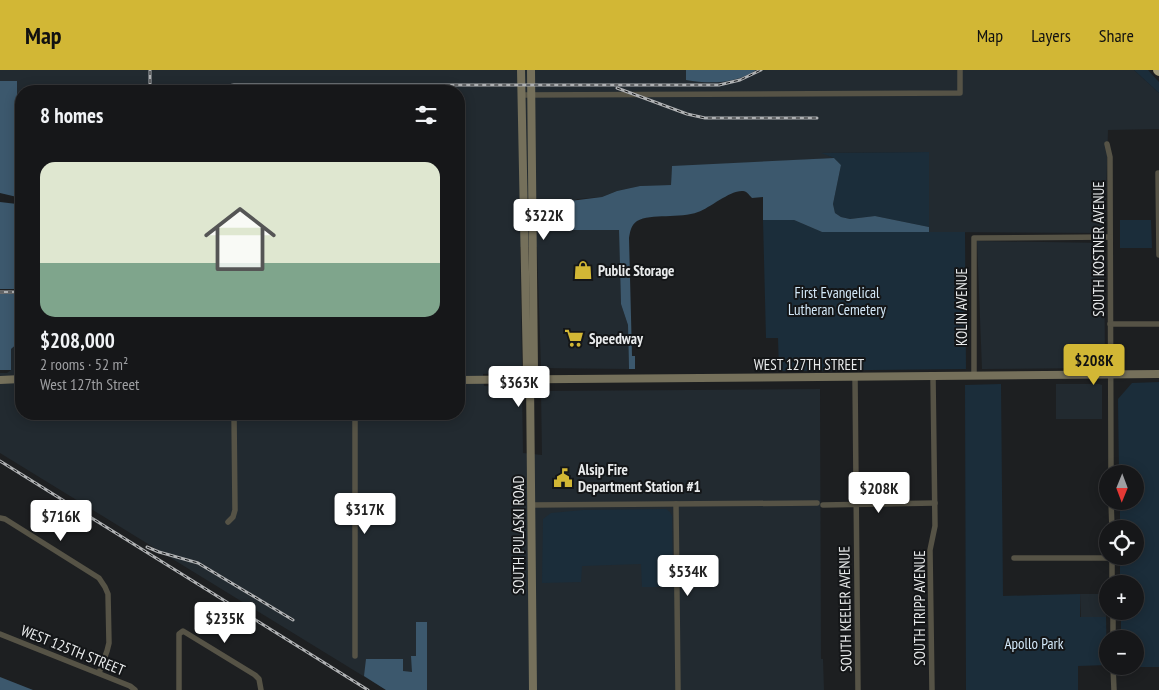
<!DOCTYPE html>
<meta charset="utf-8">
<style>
:root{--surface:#161719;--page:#1f2022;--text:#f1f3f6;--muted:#9e9fa2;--line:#353638;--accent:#d2b735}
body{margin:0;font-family:"PT Sans Narrow",sans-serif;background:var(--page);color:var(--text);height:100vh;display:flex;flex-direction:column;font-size:19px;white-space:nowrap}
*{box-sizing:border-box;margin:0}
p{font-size:16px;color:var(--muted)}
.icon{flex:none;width:28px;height:28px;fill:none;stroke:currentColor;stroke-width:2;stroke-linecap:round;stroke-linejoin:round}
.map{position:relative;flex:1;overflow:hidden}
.details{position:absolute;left:15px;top:15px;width:450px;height:335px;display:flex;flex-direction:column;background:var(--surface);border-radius:20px;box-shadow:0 2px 12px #0003,0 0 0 1px var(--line)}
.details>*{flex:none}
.needle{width:32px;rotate:181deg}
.tools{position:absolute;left:1099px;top:395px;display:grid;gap:10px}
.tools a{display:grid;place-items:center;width:45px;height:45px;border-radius:50%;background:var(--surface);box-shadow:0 2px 12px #0003,0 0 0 1px var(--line);font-size:25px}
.price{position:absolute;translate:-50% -42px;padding:0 11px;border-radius:5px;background:#fff;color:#222;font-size:16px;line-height:32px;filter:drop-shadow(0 1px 2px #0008)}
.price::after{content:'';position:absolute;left:50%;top:30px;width:15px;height:11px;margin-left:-8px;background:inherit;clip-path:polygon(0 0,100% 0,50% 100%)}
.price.active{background:var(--accent);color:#111}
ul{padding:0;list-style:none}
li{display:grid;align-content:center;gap:10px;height:265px;padding:0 25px}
li span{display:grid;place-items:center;height:155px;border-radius:15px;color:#555}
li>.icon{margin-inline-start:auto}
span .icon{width:90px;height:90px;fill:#fffc;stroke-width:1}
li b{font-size:21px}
h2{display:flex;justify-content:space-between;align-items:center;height:60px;padding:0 25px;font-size:21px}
header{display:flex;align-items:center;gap:30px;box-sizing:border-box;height:70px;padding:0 25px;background:var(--accent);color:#111}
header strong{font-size:24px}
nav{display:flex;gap:28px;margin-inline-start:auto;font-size:18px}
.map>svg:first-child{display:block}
</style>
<header>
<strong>Map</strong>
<nav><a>Map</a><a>Layers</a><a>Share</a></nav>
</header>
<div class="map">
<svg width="1159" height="620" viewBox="0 0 1159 620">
<rect width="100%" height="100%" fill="#1d1f21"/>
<g fill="#222a30">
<polygon points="0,0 1134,0 1159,23 1159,59 1108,60 1105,163 929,162 928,82 823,83 834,88 672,97 671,115 640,116 617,121 602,127 578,129 536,143 536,160 619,160 621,234 628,255 629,299 541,298 537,177 520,177 522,294 521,299 513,303 483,304 484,316 522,317 523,383 542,385 541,321 820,319 821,589 823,589 824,620 386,620 0,383 0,303 7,303 11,300 11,279 18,273 16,224 21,224 21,344 459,344 459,21 21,21 21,202 17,134 17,11 0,11"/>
<polygon points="977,171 1104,173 1105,293 1103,296 1098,298 982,299"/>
<polygon points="1056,314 1099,314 1102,315 1102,349 1056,349"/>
<polygon points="1080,524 1106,524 1106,547 1081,547"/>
</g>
<g fill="#1b2d3a">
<polygon points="1134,0 1148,0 1159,12 1159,23"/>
<polygon points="929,82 929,157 875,146 850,149 841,147 835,143 833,134 841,95 834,88 821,83"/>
<polygon points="763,150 794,150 822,162 965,162 966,299 779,301 778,268 766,268"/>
<polygon points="1120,150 1151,150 1152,178 1120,178"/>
<polygon points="1159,312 1159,597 1121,597 1135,596 1135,569 1121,569 1121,541 1135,541 1135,514 1120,514 1120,486 1135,486 1135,459 1120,459 1120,431 1135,431 1135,404 1119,404 1118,329 1132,313"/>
<polygon points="1001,314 1003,526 1080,524 1080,547 1106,547 1107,595 1078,596 1078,620 966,620 965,315"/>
<polygon points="666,439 670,442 672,446 673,517 642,517 641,494 582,496 581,512 542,513 543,449 551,443 583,440"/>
</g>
<g fill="#3c586d">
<path d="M686 0H756C735 14 710 14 686 10Z"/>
<polygon points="0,11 17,11 17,127 0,123"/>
<path d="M834 88 841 95 833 134 835 143 841 147 850 149 875 146 929 157V162H822L794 150H763V127L752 128C749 125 747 121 743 121 730 120 710 138 698 142 680 149 651 143 637 151 631 155 630 162 629 168L632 286H635V299H629L628 255 621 234 619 160H536V143L548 140 554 133 602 127 617 121 640 116 671 115 672 96Z"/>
<polygon points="0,132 17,134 21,219 0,219"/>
<polygon points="0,224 16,224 18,273 11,279 11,300 0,300"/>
<polygon points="416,552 427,552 427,620 386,620 364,606 366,589 403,589 403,601 412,602 411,586 416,586"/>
<polygon points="0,607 33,620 0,620"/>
</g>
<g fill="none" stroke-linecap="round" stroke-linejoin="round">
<polyline stroke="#3d586d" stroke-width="1" points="0,619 3,620"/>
<g stroke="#565346" stroke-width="5.5">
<polyline points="521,25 960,23 960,0"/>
<polyline points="1107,74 1110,87 1111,404"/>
<polyline points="1158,103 1159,185"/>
<polyline points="1110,254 1159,254"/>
<polyline points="974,306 974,168 1110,167"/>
<polyline points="855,308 858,620"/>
<polyline points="1111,431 1112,459"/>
<polyline points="676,434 678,620"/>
<polyline points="532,435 817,433"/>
<polyline points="823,435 935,433"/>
<polyline points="0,448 5,449 99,508 105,517 108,524 109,573 107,581 99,603"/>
<polyline points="228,452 233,447 235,440 234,344"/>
<polyline points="1112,486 1112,514"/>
<polyline points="1014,488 1112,488"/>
<polyline points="1113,541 1113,569"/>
<polyline points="0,564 130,616 135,620"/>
<polyline points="355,586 355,344"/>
<polyline points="1113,596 1114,620"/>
<polyline points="179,620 179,564 183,561 255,605 259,609 261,620"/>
<polyline points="932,620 930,480 935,456 933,307"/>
</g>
<g stroke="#75705b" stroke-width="8">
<polyline points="521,0 527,302 530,310 533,620"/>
<polyline points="0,310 21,309"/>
<polyline points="459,310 1159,304"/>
<polyline points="530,310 534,302 531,0"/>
</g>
<polyline stroke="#a29b79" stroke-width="10" points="1158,0 1159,1"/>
<g stroke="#afb1b3" stroke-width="3">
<g id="rail">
<polyline points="617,18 687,44 705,48 817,48"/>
<polyline points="150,21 150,0"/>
<polyline points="207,21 220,17 234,15 719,15 740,10 761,0"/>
<polyline points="0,222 21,222"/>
<polyline points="0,391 368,620"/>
<polyline points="147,477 159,482 198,493 293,550"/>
</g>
</g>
<use href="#rail" stroke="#141618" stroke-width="1" stroke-dasharray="4" stroke-linecap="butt"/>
</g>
<defs>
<g id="shop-bare" transform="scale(1.5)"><path d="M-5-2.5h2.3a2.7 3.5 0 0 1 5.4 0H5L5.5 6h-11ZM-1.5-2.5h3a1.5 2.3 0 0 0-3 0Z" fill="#d2b735" stroke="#141618" stroke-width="2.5" paint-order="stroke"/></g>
<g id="supermarket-bare" transform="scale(1.5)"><path d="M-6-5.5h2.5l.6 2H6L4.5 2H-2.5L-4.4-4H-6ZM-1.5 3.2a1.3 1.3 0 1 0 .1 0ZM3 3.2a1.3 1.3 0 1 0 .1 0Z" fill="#d2b735" stroke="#141618" stroke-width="2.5" paint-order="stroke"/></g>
<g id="civic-bare" transform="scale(1.5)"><path d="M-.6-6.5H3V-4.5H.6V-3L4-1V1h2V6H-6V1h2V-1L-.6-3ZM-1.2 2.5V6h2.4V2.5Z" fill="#d2b735" stroke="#141618" stroke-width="2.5" paint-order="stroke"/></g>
</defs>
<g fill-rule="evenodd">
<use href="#shop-bare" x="583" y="200"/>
<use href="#supermarket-bare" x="574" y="268"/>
<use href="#civic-bare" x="563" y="408"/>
</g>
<g text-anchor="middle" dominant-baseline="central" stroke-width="4" stroke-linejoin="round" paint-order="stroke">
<g font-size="15" fill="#e9ebec" stroke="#141618">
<text transform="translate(1098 179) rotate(-90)">SOUTH KOSTNER AVENUE</text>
<text transform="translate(961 237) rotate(-90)">KOLIN AVENUE</text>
<text x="809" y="294">WEST 127TH STREET</text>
<text transform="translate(518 465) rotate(-90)">SOUTH PULASKI ROAD</text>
<text transform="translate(919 538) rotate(-90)">SOUTH TRIPP AVENUE</text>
<text transform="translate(845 539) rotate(-91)">SOUTH KEELER AVENUE</text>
<text transform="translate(73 580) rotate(22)">WEST 125TH STREET</text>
</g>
<g font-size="15" font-weight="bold" fill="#e9ebec" stroke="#141618" text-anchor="start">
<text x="598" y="200">Public Storage</text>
<text x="589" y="268">Speedway</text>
<text x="578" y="399">Alsip Fire<tspan x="578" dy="17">Department Station #1</tspan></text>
</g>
<g font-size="15" fill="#d3e8f8" stroke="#141618">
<text x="837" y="222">First Evangelical<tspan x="837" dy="17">Lutheran Cemetery</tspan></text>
<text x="1034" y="573">Apollo Park</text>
</g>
</g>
</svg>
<div class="tools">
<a><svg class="needle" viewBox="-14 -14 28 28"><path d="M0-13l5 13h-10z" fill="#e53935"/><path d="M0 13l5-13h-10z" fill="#9e9fa2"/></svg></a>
<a><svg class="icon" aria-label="locate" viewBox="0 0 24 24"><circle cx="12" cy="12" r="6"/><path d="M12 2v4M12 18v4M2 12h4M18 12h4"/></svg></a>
<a>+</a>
<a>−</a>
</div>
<b class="price" style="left:544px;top:171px">$322K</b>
<b class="price active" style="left:1094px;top:316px">$208K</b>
<b class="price" style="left:519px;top:338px">$363K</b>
<b class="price" style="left:879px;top:444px">$208K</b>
<b class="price" style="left:365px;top:465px">$317K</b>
<b class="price" style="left:61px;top:472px">$716K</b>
<b class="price" style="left:688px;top:527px">$534K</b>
<b class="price" style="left:225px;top:574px">$235K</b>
<section class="details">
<h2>8 homes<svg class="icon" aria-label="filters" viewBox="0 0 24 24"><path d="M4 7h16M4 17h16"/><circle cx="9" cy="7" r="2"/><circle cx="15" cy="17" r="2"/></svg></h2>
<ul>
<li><span style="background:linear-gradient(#dfe7d0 65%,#7fa58c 0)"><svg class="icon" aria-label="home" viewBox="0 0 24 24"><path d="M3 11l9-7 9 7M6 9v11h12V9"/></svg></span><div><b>$208,000</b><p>2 rooms · 52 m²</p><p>West 127th Street</p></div></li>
</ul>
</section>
</div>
